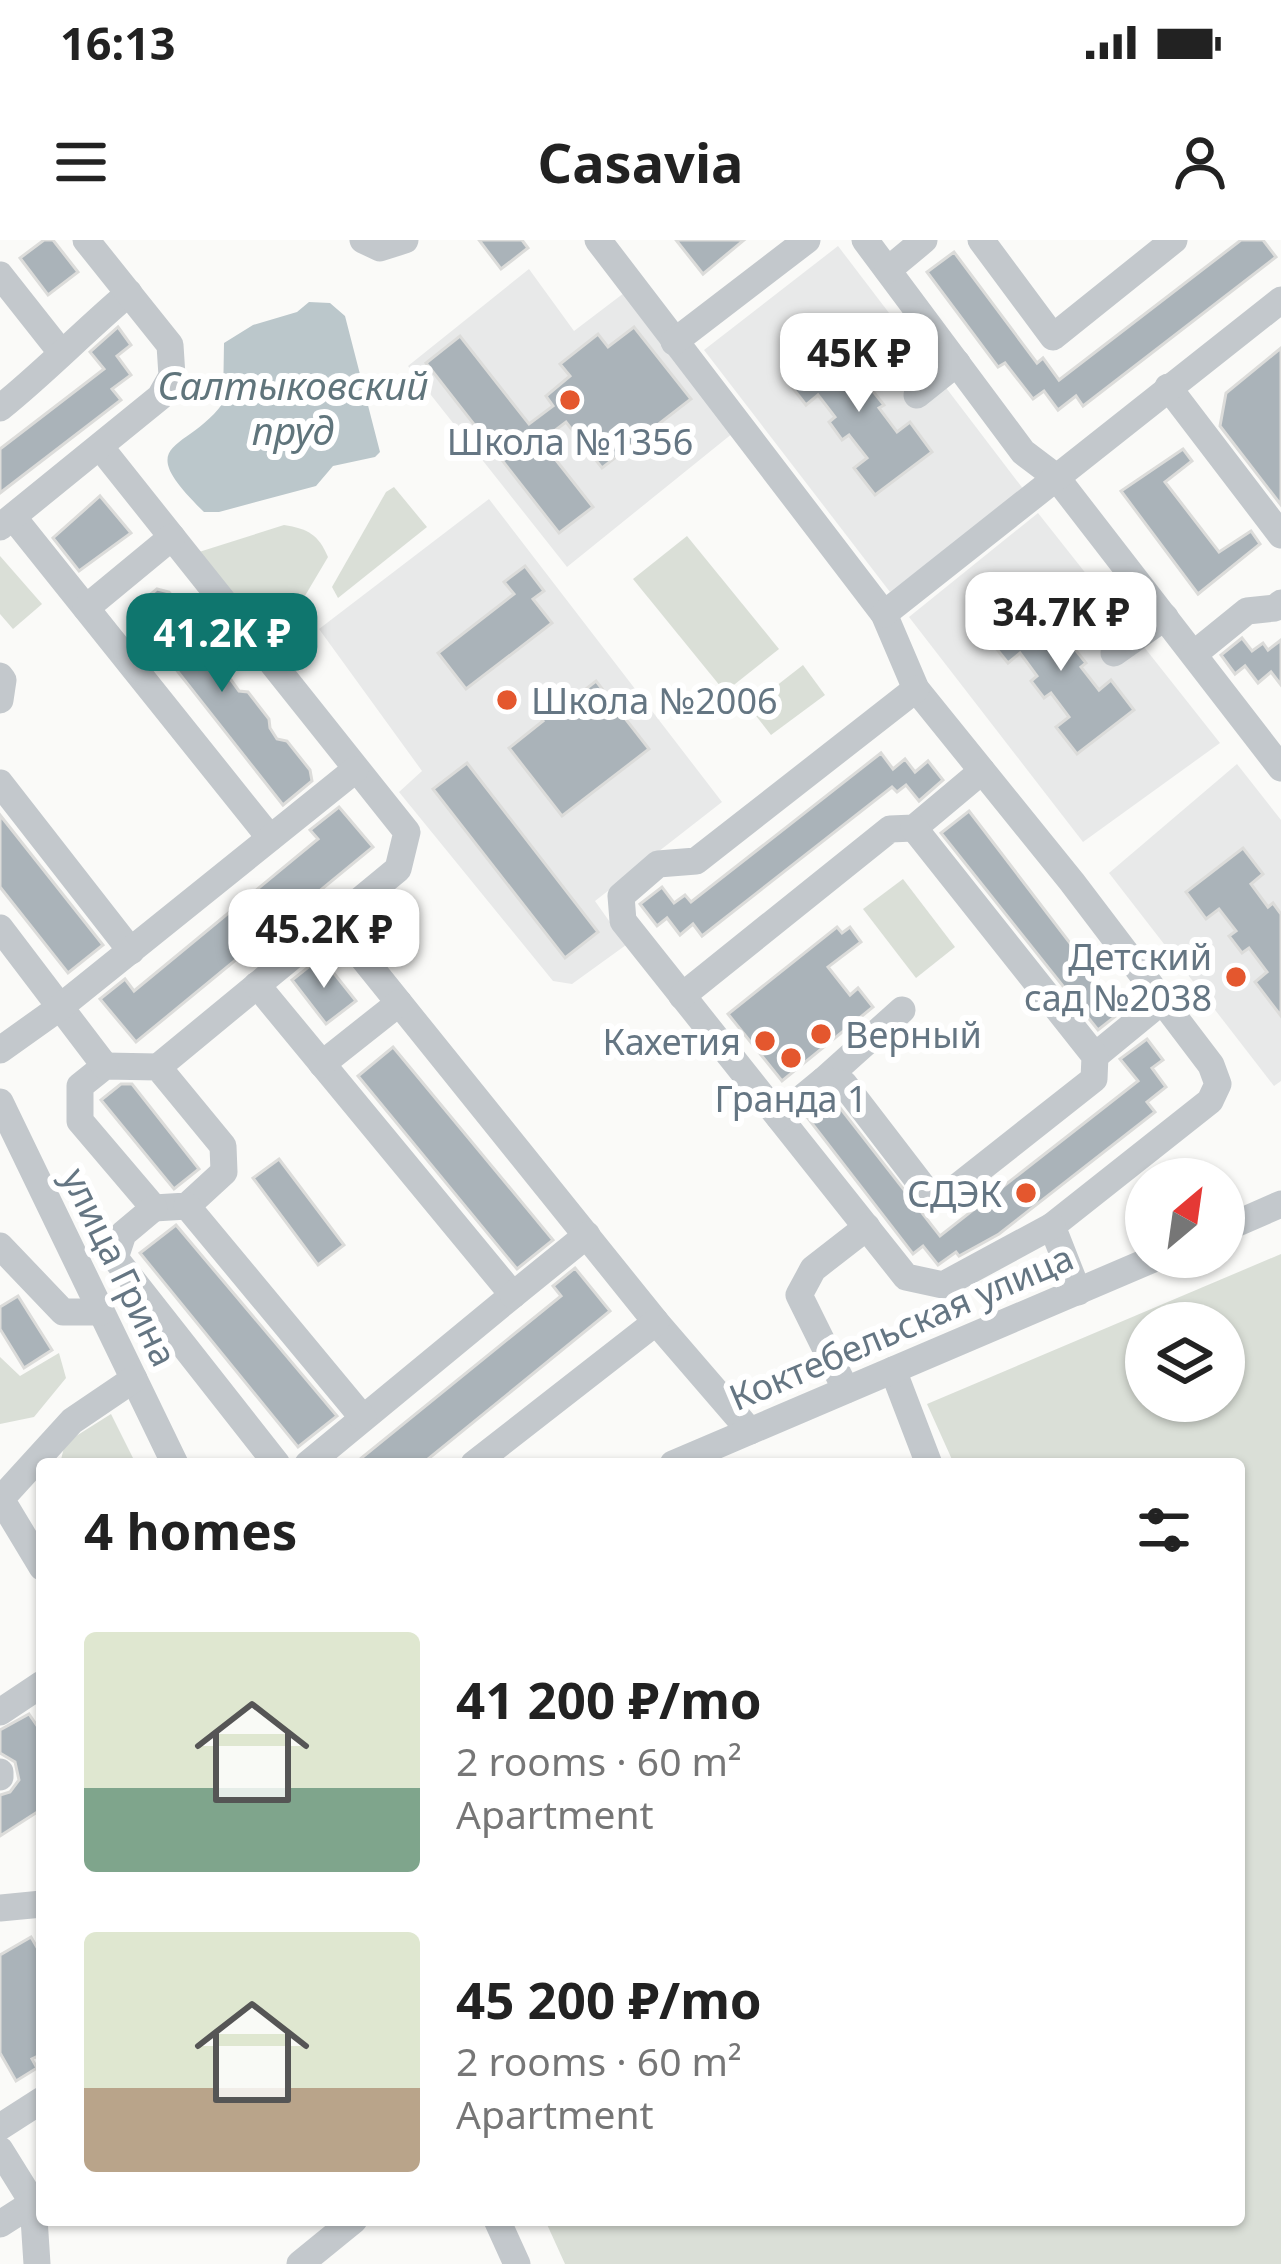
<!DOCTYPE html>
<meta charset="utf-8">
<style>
:root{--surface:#fff;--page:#f6f6f6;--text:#222;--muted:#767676;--accent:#0f766e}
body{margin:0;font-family:"Noto Sans",sans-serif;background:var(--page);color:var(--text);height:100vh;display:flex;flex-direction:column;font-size:45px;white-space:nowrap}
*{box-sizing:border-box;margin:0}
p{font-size:39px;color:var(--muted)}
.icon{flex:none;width:66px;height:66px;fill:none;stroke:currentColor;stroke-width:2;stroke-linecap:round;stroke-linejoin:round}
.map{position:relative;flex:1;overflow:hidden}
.sheet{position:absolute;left:36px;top:1218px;width:1209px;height:768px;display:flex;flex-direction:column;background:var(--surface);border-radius:12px;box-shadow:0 3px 9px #0004}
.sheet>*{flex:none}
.needle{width:78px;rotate:29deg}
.fabs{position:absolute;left:1125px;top:918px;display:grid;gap:24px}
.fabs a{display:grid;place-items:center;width:120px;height:120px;border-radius:50%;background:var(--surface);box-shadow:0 3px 9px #0004;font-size:60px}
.price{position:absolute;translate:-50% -102px;padding:0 27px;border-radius:24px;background:#fff;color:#222;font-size:39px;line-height:78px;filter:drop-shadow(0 3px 6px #0008)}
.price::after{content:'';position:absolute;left:50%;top:72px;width:36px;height:27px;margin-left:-18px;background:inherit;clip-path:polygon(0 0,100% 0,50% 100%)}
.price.selected{background:var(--accent);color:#fff}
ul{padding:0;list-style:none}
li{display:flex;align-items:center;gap:36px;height:300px;padding:0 48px}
li span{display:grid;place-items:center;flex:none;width:336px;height:240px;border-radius:12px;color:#555}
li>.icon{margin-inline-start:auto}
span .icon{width:144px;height:144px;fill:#fffc;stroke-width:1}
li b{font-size:51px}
h2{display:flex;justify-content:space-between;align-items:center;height:144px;padding:0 48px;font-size:51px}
.status{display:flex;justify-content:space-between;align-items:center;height:84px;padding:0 60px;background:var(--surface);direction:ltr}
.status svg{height:33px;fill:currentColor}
header{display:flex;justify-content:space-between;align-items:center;height:156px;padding:0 48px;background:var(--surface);font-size:54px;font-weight:700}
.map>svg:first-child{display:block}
</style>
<div class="status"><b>16:13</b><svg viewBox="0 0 49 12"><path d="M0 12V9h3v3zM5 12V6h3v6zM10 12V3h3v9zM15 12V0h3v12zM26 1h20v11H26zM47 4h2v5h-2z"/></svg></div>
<header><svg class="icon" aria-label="menu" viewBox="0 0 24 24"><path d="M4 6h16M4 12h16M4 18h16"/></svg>Casavia<svg class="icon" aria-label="person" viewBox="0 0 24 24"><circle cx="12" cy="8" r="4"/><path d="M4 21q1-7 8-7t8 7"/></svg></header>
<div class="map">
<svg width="1281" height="2024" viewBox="0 0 1281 2024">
<rect width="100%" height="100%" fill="#fafaf8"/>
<g fill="#e8e9e9">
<polygon points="838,6 1024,250 890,352 704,110"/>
<polygon points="529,29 574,91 624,53 733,193 567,327 408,126"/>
<polygon points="489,259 722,562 595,661 626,705 572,744 553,741 399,552 422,531 319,389"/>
<polygon points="1038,273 1220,503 1083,602 909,377"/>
<polygon points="1237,524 1281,580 1281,841 1274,846 1109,633"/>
</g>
<g fill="#dadfd7" fill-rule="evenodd">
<polygon points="394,247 427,287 338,358 332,347 386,252"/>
<path d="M284 285C308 289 318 294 328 317L274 408 199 312Z"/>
<polygon points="687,296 779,409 725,452 633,339"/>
<polygon points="0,316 42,364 13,389 0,374"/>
<polygon points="803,425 825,455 771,495 749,467"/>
<polygon points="903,639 955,707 916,738 863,669"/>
<path d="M1281 1014V2024H565L545 1980H1239V1224H954L927 1164ZM1146 1083H1224V1161H1146Z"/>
<polygon points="59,1113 66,1138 34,1177 0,1184 0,1117 20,1136"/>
<polygon points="111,1174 136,1224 60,1224 65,1203"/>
</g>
<path fill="#bbc7cb" d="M309 62 330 63 345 76 380 212 375 217 333 226 316 246 219 272H204C129 199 187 213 223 163L224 103 253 85 297 72Z"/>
<g fill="#aab3b9" stroke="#dcdcda" stroke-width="3">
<polygon points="44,0 53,0 78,32 48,55 20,18"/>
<polygon points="479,0 522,0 528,8 501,29"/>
<polygon points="676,0 744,0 703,34"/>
<polygon points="1241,0 1263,0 1276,17 1083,166 1076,156 1058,170 1044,151 1033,159 1005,123 998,127 927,32 954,12 1037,123 1043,118 1059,140"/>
<polygon points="118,87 131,105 117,116 131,135 112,149 121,160 0,253 0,209 104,129 90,112"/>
<polygon points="634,87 691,159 602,228 566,182 541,201 593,267 559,293 426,123 460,96 529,184 553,166 546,156 570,136 560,124 598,94 608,107"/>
<polygon points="842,95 862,121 850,130 868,153 872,150 884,165 879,168 897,192 910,182 932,212 875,255 854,228 867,218 849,195 842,200 829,182 835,177 818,155 806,165 785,138"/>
<polygon points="1281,108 1281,265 1220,186 1226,153"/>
<polygon points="1183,209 1192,221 1165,242 1219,312 1251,291 1260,304 1198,354 1121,251"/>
<polygon points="100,256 131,293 79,331 53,298"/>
<polygon points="525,326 544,351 533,359 552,383 466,449 438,413 514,354 504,342"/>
<polygon points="157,349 169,352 191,379 194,393 207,401 227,425 226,433 239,451 248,452 269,479 270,488 277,499 287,501 310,530 312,541 283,565 130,371"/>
<polygon points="1044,353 1064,379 1052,389 1070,412 1074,408 1086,423 1081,427 1099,450 1111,440 1134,470 1077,514 1056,487 1069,477 1051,453 1044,458 1031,441 1037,436 1020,413 1008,423 987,397"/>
<polygon points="1242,398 1252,411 1263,403 1268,410 1281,400 1281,445 1271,432 1258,443 1245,426 1235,434 1221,415"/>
<polygon points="596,441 649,509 562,576 509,508 543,481 532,467 546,456 558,471"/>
<polygon points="881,513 893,529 905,519 915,532 928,521 943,540 919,561 906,545 897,552 892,547 702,696 693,684 680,695 667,678 657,686 640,664 662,647 674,663 685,655 691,662"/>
<polygon points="467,523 598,692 565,718 433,549"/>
<polygon points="339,567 373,607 136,802 100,759 125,739 134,751 318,599 310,590"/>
<polygon points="969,571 1122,771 1098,790 941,593"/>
<polygon points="0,575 103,705 68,733 0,647"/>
<polygon points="1243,608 1263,634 1251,644 1268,667 1273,663 1281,674 1281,776 1255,742 1267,732 1249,708 1242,713 1229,696 1236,691 1219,669 1206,679 1186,652"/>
<polygon points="837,687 842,693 850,687 861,702 828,727 850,755 858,748 873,767 782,841 728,774"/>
<polygon points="321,717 356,761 326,784 292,740"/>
<polygon points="1147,799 1163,820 1152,828 1166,847 1147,862 1155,872 999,994 959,1016 956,1012 938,1025 923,1006 913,1014 807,877 829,859 834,860 940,996 1138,841 1120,819"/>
<polygon points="393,807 553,1000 517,1029 358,836"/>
<polygon points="121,844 132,844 199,929 174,949 101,860"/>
<polygon points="279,919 344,1005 318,1025 253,938"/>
<polygon points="176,985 337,1176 298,1207 140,1013"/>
<polygon points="575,1028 610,1071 422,1224 354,1224 561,1056 553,1046"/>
<polygon points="18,1056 52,1110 24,1128 0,1089 0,1067"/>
<polygon points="29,1474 42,1493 42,1569 0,1596 0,1555 10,1552 19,1540 15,1522 0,1513 0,1490"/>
<polygon points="31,1697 42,1716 42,1814 32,1819 37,1828 16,1841 0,1813 0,1715"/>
</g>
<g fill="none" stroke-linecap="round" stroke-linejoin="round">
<g stroke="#c3c8cc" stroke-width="27">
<polyline points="363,0 380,8 405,0"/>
<polyline points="598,0 884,374 916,449 1072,642 1211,825 1218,844 1210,861 1052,986 1078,1052"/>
<polyline points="865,0 1023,212 1056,237 1281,528"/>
<polyline points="981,0 1053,97 1174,0"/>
<polyline points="888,30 924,0"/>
<polyline points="0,35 60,111"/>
<polyline points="674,102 807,0"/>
<polyline points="1168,147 1281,295"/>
<polyline points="917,155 957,123"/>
<path d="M0 168C45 132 84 91 129 53"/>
<polyline points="101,208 407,592 398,629 158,827 105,826 80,846 80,881 154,968 187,966 224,932 223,906 158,827"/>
<polyline points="13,277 270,598"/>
<polyline points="0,287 160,157 172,136 170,105 86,0"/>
<polyline points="86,368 172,297"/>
<polyline points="884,374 1281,60"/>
<polyline points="1114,413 1165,377"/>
<polyline points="1194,414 1247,371 1275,368 1281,363"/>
<polyline points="0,436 3,440 0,460"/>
<polyline points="916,449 696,621 658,624 621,656 623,681 906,1037 943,1045 1052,986"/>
<polyline points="0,543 131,711"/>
<polyline points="334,682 656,1082 750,1191"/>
<polyline points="0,688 105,826"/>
<polyline points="257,745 513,1055 308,1224"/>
<polyline points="682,756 890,589 914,588 982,531"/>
<polyline points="0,810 59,768 355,530"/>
<polyline points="1095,816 1162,761"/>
<polyline points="322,824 399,763"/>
<polyline points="824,840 902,770"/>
<polyline points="0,862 175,1224"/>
<polyline points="779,877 824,840 844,844 930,956 952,951 1094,839 1095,816 914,588"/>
<polyline points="187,966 363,1178"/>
<polyline points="154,968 123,994 115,1018 277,1224"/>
<polyline points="1224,989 1281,964"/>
<polyline points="0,1006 63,1072 101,1072"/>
<polyline points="513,1055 587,995"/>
<polyline points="893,1130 929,1224"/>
<polyline points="846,1150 799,1055 813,1029 867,987"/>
<polyline points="474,1224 656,1082"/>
<polyline points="673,1224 1158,1017"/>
<polyline points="42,1327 1,1259 72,1181 134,1139"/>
<polyline points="0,1472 42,1444"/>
<polyline points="0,1532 0,1537"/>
<polyline points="0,1668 42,1664"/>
<polyline points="0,1887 42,1860"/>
<polyline points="0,1910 33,1963 37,2024"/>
<polyline points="497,1980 517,2024"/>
<polyline points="0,1984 33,1963"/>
<polyline points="300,2024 354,1980"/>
</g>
</g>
<g fill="#e4572e" stroke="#fff" stroke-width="4.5">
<circle cx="570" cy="160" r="12"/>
<circle cx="507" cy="460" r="12"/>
<circle cx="1236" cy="737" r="12"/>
<circle cx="821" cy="794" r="12"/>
<circle cx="765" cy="801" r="12"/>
<circle cx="791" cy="818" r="12"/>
<circle cx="1026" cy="953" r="12"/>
</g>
<g text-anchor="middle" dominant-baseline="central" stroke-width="12" stroke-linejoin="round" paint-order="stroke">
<g font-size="36" fill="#657683" stroke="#fff" text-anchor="end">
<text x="570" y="201" text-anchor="middle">Школа №1356</text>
<text x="531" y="460" text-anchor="start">Школа №2006</text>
<text x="1212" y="716">Детский<tspan x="1212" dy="41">сад №2038</tspan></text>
<text x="845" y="794" text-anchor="start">Верный</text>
<text x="741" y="801">Кахетия</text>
<text x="791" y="858" text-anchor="middle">Гранда 1</text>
<text x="1002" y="953">СДЭК</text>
</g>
<g font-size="36" fill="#657683" stroke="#fff">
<text transform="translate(120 1027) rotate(64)">улица Грина</text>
<text transform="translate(901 1087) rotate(-23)">Коктебельская улица</text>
</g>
<g font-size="39" font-style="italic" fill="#60757c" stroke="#fff">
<text x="293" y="144">Салтыковский<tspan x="293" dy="45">пруд</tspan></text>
</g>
</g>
</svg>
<div class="fabs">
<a><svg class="needle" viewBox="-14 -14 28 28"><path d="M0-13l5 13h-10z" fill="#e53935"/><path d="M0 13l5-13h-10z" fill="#767676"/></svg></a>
<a><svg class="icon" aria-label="layers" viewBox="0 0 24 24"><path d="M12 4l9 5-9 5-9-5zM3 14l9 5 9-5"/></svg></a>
</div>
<b class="price" style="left:859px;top:175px">45K ₽</b>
<b class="price" style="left:1061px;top:434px">34.7K ₽</b>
<b class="price selected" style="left:222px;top:455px">41.2K ₽</b>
<b class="price" style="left:324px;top:751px">45.2K ₽</b>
<section class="sheet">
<h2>4 homes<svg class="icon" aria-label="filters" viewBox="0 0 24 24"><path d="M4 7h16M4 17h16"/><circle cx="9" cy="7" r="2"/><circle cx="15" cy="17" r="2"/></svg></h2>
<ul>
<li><span style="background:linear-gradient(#dfe7d0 65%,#7fa58c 0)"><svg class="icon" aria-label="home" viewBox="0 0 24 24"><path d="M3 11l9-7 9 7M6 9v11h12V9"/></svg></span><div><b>41 200 ₽/mo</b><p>2 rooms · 60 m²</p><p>Apartment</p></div></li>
<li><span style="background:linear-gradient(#dfe7d0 65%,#b9a48a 0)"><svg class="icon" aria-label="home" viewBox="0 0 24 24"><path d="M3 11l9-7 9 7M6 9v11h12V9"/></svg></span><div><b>45 200 ₽/mo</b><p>2 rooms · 60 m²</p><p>Apartment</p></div></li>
</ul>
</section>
</div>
